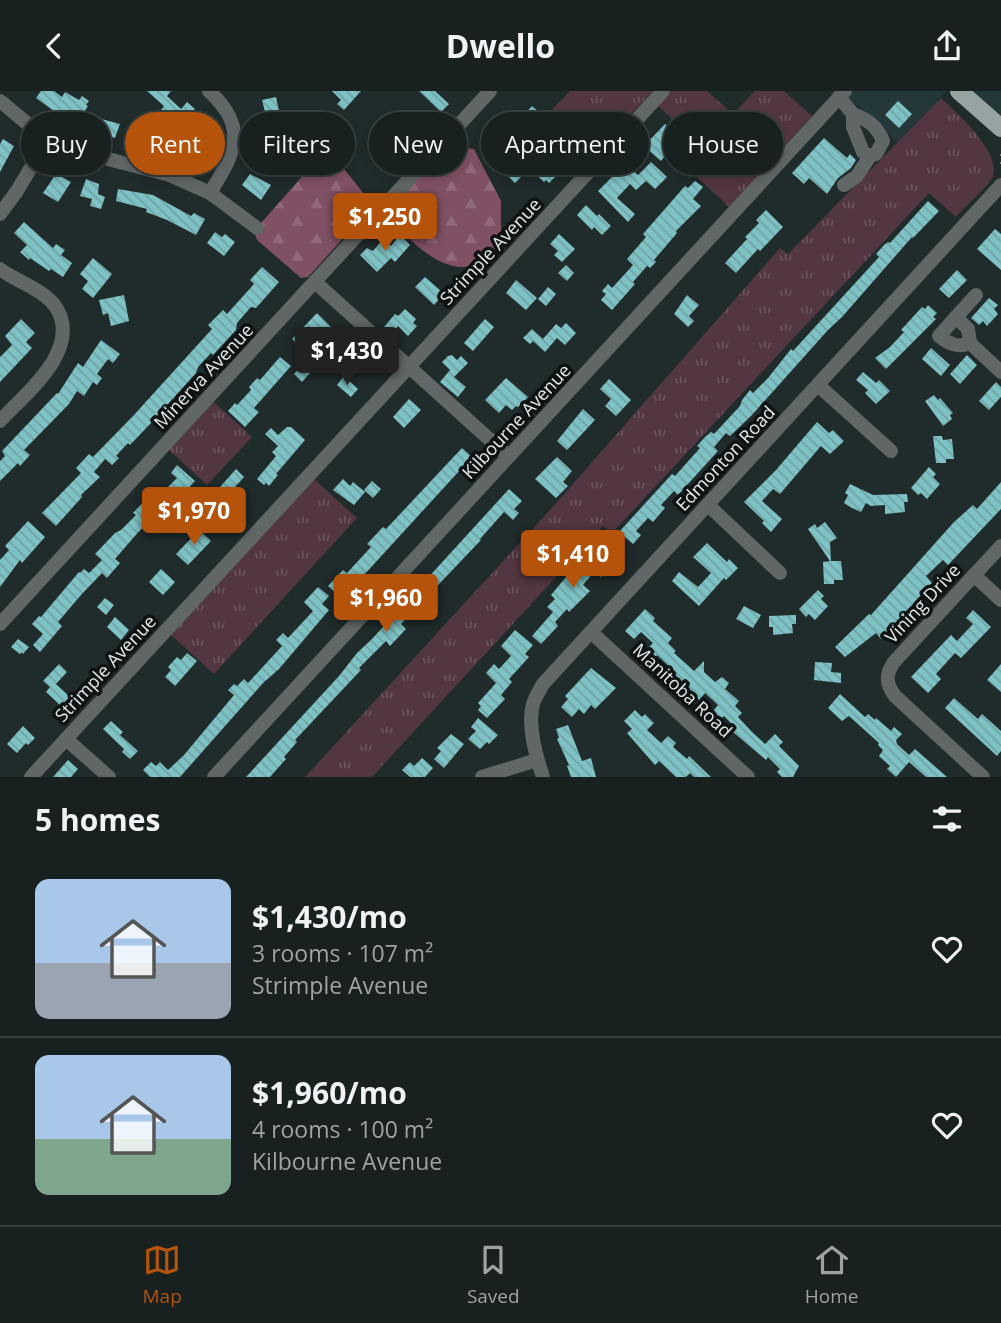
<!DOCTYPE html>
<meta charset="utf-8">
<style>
:root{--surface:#182020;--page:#212829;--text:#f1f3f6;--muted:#9fa3a5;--line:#363e3e;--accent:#b45309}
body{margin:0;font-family:"Open Sans",sans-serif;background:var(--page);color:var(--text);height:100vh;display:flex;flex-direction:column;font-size:26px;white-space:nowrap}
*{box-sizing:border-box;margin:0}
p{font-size:23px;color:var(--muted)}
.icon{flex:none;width:38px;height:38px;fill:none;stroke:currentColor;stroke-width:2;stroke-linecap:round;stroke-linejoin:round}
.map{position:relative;height:686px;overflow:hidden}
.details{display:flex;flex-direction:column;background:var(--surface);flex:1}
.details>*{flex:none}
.top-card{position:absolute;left:21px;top:21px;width:959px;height:63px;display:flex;gap:14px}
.price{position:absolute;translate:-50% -60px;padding:0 16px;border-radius:7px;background:var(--accent);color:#fff;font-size:23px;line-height:46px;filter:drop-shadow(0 2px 4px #0008)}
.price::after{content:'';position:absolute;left:50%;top:42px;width:21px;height:16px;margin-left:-10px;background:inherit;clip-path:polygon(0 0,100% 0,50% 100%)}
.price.on{background:#222;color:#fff}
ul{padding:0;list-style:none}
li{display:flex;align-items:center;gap:21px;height:175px;padding:0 35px}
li+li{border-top:2px solid var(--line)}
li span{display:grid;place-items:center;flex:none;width:196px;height:140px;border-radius:14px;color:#555}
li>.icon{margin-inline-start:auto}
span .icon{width:84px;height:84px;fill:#fffc;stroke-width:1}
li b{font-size:30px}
h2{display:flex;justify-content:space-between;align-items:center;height:84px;padding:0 35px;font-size:30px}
.chip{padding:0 24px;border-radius:32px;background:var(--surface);box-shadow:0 4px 10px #0003,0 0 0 2px var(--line);font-size:24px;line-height:63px}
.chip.on{background:var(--accent);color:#fff}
header{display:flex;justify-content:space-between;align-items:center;height:91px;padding:0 35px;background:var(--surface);font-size:32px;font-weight:700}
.tab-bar{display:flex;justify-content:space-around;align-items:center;height:98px;border-top:2px solid var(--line);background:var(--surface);font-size:19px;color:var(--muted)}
.tab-bar a{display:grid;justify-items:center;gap:4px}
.tab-bar .on{color:var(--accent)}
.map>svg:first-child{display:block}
</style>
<header><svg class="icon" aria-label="back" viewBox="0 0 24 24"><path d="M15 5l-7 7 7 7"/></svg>Dwello<svg class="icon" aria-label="share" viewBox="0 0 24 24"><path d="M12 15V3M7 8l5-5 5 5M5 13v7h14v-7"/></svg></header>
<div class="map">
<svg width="1001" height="686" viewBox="0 0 1001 686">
<defs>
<pattern id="grass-tufts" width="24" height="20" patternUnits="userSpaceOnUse" patternTransform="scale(1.75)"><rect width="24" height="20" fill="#523641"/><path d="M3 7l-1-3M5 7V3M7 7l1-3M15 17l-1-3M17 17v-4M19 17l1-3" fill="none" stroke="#6b535d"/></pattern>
<pattern id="forest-firs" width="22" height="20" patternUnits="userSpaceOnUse" patternTransform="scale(1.75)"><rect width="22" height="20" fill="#805064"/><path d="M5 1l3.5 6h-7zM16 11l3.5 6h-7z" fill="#92697a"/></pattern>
<pattern id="building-back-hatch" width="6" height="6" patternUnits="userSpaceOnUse" patternTransform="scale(1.75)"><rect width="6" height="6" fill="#7ec2c5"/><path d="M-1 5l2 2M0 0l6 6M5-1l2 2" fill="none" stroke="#70a3a5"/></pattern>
</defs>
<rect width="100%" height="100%" fill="#202b2b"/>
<g fill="#253839">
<polygon points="842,0 946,0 898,52"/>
<polygon points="958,0 1001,0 1001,40"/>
</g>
<g fill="url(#grass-tufts)">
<polygon points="570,0 653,0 571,86 527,45"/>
<polygon points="670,0 707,0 733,23 755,0 784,0 812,25 729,116 682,72 700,53 657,14"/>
<path d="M941 7C958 23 1001 61 993 86 983 101 967 113 956 126L929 102 612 442 603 435 372 686H305L550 419 780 157 788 163Z"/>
<polygon points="214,311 252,346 207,394 169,359"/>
<polygon points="314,388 357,427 214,583 171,544"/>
</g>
<g fill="url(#forest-firs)">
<path d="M453 56 474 58 501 110V152C492 161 484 172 471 175 439 182 408 147 389 127V116L433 68Z"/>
<polygon points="322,63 332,63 369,109 368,120 308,186 301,187 257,149 254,140"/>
</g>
<g fill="url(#building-back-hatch)">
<polygon points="41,0 54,0 62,6 65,1 79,9 82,5 89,10 86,14 88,15 83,23 120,33 115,47 87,38 87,36 71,26 68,29 54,20 36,7"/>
<polygon points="147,0 171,0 167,5 181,18 187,11 195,18 186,28 183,25 176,33 161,19 164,15"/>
<polygon points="332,0 361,0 344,19 337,13 341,9"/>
<polygon points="419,0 435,0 449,13 441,21"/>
<polygon points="276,6 280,25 270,27 273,41 278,42 276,55 282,56 281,66 257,63 264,33 258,34 256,23 265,21 262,9"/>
<polygon points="898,10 912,23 899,37 885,24"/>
<polygon points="532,15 541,23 530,36 532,39 523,48 512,37"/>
<polygon points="494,30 507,41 495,54 483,44"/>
<polygon points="665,33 679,45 666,59 668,61 661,70 644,55"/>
<polygon points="194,43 210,50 202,64 200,62 197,68 185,63"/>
<polygon points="824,47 847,67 850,63 856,69 851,77 838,87 827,103 809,87 804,93 792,82"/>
<polygon points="3,48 14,55 0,81 0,53"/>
<polygon points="389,48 400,59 388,71 377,61"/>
<polygon points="545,65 558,77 554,81 557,84 549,92 546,89 544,91 530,78"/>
<polygon points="651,71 667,86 655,98 646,90 636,99 630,93 617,107 635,123 628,131 598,100 625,73 638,84"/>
<polygon points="517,73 525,82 515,92 507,84"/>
<polygon points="56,83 71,91 58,111 43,102"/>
<polygon points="250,83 271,94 261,109 242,94"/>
<polygon points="86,88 99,93 98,103 105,106 101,118 90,115 92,108 80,105"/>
<polygon points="695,90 703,96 693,108 701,115 676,140 677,142 654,169 656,171 650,177 647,175 633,191 635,193 612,219 601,209 606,203 602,200 608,193 612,197 633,174 627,168 646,146 643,143 685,95 688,97"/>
<polygon points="118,98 153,104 191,125 194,122 205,128 196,144 167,129 146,121 147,118 116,110"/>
<polygon points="928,110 939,120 913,147 912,146 842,226 828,239 751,325 730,345 726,342 714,356 718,360 678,404 674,400 661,414 665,417 653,431 648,427 636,440 641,444 633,453 619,441 672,383 675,385 700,357 697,355 705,346 711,341 714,343 740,315 742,309 750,299 753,302 768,287 791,258 793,260 879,166 876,163 884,154 888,151 890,152"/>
<polygon points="586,114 597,125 599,123 611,135 602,144 594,136 592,139 577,124"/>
<polygon points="766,119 783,136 760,160 758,158 736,182 725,172 747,148 745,146 759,132 756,129"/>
<polygon points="24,131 53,157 56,153 65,159 61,164 72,172 63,186 51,178 49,180 30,167 29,169 20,161 27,154 14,142"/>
<polygon points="995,138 1001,143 1001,179 977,158"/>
<polygon points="215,141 222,146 225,143 235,151 224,165 207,152"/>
<polygon points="559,143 575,158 562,171 554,164 558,160 550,153"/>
<polygon points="400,144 410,154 395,171 391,167 377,181 360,164 367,157 373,160 383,148 391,155"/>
<polygon points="93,167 112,183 93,207 82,198 88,190 80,183"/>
<polygon points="566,174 574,182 567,190 558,182"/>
<polygon points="262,176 279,191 256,217 251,216 237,232 236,239 213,264 211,262 198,276 196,282 151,332 130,354 128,352 116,365 119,367 112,374 105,368 94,381 100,386 81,404 82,406 56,435 42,422 81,382 76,377 89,363 93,366 133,325 212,238 208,234 223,219 227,223 254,193 250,189"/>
<polygon points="957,179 967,189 949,207 939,198"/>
<polygon points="425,186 441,200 438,203 441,206 434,214 415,196"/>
<polygon points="516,189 537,207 526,219 506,202"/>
<polygon points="548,196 556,203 546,215 538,208"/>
<polygon points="124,204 129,230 111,235 108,222 103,224 99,209"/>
<polygon points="687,204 699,214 689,225 694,230 688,236 674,223"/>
<polygon points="989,207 998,214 994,218 998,223 987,235 983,230 979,234 971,227"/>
<polygon points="928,214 937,222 933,226 936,228 886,278 875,267 890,256 904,241 901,239 922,216 925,218"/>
<polygon points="405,218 416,228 413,232 417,235 408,245 398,235 392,242 384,236 395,223 398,225"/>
<polygon points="317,222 334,239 325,249 320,245 305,261 292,248"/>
<polygon points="21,228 35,242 26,251 32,257 0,291 0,266 12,254 5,245"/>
<polygon points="485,228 494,236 473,260 464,252"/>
<polygon points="566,232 576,242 565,254 557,247 545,261 533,250 530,253 523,247 532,238 543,248 556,233 561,237"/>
<polygon points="101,249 120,263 113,272 108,268 97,283 102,287 97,294 93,291 84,305 77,300 69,313 24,359 30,364 20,375 18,372 0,390 0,370 5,365 2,360 57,302 58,303 78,272 83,276"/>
<polygon points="931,257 950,274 941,285 922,268"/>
<polygon points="452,264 457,269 461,265 468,272 454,286 466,296 458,306 440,291 450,279 442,271 448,265"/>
<polygon points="967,264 977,274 960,293 950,283"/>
<polygon points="280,266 291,275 254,317 259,321 245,336 228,320 235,312 237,314 251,299 249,296 257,287 260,289"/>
<polygon points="302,274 310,282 302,291 294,283"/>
<polygon points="863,281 876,292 879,289 890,300 876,313 865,302 868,299 856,289"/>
<polygon points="344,285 358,298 351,306 337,294"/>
<polygon points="506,287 528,306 518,316 516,315 512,319 506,314 499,322 485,309"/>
<polygon points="609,288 631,309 616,325 605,315 611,308 600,298"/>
<polygon points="996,291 1001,296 1001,306 989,319 979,310"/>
<polygon points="934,304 938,309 940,307 953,322 950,324 952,328 943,335 925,310"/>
<polygon points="409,308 421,319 404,337 393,326"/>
<polygon points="583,318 595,329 567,359 557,350"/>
<polygon points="817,331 829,342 833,339 844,350 830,363 821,355 780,403 773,398 762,410 782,428 771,441 762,432 764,430 744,411 776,379"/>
<polygon points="287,336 291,336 305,349 276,383 278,384 269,395 266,392 264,394 257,388 276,365 272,361 278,355 265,343 271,337 278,344"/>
<polygon points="933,345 942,345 943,349 952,348 954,368 946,368 946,372 936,372"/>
<polygon points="462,357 472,366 342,508 328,495 343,479 347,482 371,456 367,453 383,436 386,438"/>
<polygon points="557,366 572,380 563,391 568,395 556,407 535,388"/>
<polygon points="177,374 195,390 181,405 176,400 134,446 115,468 120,472 107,487 102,482 81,504 58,531 62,535 40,561 33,554 43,543 32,533 39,525 41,526 79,481 80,482 84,478 89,482 102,469 95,463 115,442 121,439 136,424 133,422 153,401 155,403 160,397 164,400 177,387 171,382"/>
<polygon points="929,376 936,383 933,386 940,393 927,408 921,402 918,404 911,397"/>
<polygon points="236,378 244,386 228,404 220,396"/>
<polygon points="343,388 350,395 353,391 365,401 354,414 333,399"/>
<polygon points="372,390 381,398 373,407 364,399"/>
<polygon points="1001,391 1001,418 948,474 943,469 926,485 932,492 881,548 876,542 845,566 835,556 869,523 871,524 954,431 973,414 977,418"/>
<polygon points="850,393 873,404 907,403 908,411 904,411 905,421 885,423 885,414 871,415 866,412 861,421 852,417 844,412 848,404 845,402"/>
<polygon points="509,398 522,410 514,418 519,422 513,429 504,421 480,448 481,449 401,533 406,538 390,555 386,550 359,577 361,579 295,649 297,651 284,666 286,668 270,686 246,686 339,585 357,562 372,548"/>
<polygon points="228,415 241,428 232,438 218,426"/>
<polygon points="28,430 45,446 22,472 20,469 0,496 0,469 9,459 5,455"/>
<polygon points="825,431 837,447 830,451 831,470 841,470 842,479 843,489 834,489 834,493 824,493 823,471 830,470 808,438 815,433 817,437"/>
<polygon points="199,439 211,450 188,474 176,463"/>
<polygon points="707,452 727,471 729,468 738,477 726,489 724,487 699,515 672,490 679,481 698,496 711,482 693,466"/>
<polygon points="603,457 614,468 607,476 609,478 601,486 595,480 583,494 590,500 569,521 567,518 555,531 558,535 541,553 532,545 553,521 547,516 555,508 551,504 571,480 567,477 573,470 578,474 591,461 596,465"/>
<polygon points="161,478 175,491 163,504 149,491"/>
<polygon points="318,496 329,505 322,513 329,519 279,578 263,592 180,686 150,686 143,679 151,671 156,675 160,671 168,679 184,664 234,604 228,599 234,593 237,595 244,588 248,592 282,555 276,549 283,542 288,547 313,520 304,511"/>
<polygon points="818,499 824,505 821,508 828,515 815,529 809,523 806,526 799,518"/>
<polygon points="105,507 114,514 106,524 97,516"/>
<polygon points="744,515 761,524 753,537 736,528"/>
<polygon points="645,518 655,527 653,530 672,547 668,552 676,560 674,562 694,580 704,570 704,581 715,591 722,586 729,592 725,598 739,610 735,615 742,622 738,626 752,641 765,653 775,643 783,651 779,655 799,675 793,686 782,686 777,681 780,678 768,666 766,669 733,641 736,637 724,625 721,628 713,620 718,614 705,602 699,609 668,582 672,578 657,564 655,567 646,559 653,552 641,541 634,548 625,540"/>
<polygon points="973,519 991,536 961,567 955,562 936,583 941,588 928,602 911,586 951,544 957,550 973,533 966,527"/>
<polygon points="796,524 796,533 792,533 793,542 773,544 773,536 769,536 769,525"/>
<polygon points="115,526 129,539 121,549 107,536"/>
<polygon points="515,539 533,554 525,563 529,566 509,588 512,591 501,604 505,608 487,627 478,619 481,615 478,612 496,592 486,582 494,573 499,578 511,565 501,555"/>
<polygon points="18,548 29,556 23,563 22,561 20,563 11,556"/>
<polygon points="187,562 197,570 175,595 165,586 171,579 168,576 177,566 181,569"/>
<polygon points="815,571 832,572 831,581 841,582 841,592 814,589"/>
<polygon points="59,573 67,581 56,593 70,606 61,615 46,601 50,596 43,590"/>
<polygon points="1001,573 1001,601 987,589"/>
<polygon points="591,577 616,597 595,618 591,614 584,623 579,618 572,626 561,616 568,608 565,605"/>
<polygon points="840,603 865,626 868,623 875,629 876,627 891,640 894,636 902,643 896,649 897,653 909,664 915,658 947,686 926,686 909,671 896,686 887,678 890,675 879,665 883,659 878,654 879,652 849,625 842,630 828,617"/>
<polygon points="954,607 978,628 982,623 1001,640 1001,660 997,665 945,617"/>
<polygon points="635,619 642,626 645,623 654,632 647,639 661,652 668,645 676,652 673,656 687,668 689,665 711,686 694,686 690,682 686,686 676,686 659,670 655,674 627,642 632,638 624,630"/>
<polygon points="478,627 498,644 489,653 487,651 480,658 468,648 476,640 471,636"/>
<polygon points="111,630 123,641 120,644 138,660 130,668 122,661 124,658 103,638"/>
<polygon points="568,634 582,670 591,667 596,686 571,686 567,675 569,674 557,648 559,647 556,638"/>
<polygon points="23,635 35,647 28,654 26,652 17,662 7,653"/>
<polygon points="451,643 464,653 444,677 434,668 441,660 437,657"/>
<polygon points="422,667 433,677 425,686 410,686 402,679 410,671 414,675"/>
<polygon points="68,669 78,678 71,686 53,686"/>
</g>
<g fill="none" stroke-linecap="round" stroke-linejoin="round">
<g stroke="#727b7b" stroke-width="2" stroke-dasharray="7 3.5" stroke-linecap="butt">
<polyline points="1000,64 1001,64"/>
<polyline points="1000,72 1001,72"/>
</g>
<g stroke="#616666" stroke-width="14">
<path d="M209 0C249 37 235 61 210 102"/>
<path d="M839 6 853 23V36L863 61 870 65 876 63 883 50C877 35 868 29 853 23"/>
<polyline points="0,10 35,39 73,59 170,84 210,102 257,137"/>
<polyline points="844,94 857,85 870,65"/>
<polyline points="0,123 17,100 49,46"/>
<path d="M0 178C17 191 46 199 57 218 81 260 25 303 0 330"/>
<polyline points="315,191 508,365"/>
<path d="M976 204 939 245C949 253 958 257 970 252L1001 281"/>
<polyline points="956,226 968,238 970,252"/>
<polyline points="818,294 891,360"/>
<polyline points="708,414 780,482"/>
<polyline points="974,484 1001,509"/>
<polyline points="0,533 490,0"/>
<polyline points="591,541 748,686"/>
<polyline points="66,648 109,686"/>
<polyline points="31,686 663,0"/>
<polyline points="214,686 845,0"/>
<polyline points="482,686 537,669"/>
<path d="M543 686C536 665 527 635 533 613 535 606 540 599 543 593L1001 94"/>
<path d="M983 686 895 605C886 593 885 584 894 571L1001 455"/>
</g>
<polyline stroke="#98a3a3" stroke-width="18" points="959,0 1001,37"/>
</g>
<g text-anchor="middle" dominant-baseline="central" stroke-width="7" stroke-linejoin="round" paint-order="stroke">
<g font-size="18" fill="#e3eaea" stroke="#0e1212">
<text transform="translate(490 160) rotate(-47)">Strimple Avenue</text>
<text transform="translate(203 285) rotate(-47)">Minerva Avenue</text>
<text transform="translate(516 330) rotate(-47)">Kilbourne Avenue</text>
<text transform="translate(725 367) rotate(-47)">Edmonton Road</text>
<text transform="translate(922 512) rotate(-47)">Vining Drive</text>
<text transform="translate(105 577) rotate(-47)">Strimple Avenue</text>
<text transform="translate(683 599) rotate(43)">Manitoba Road</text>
</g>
</g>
</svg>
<b class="price" style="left:385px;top:162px">$1,250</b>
<b class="price on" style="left:347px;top:296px">$1,430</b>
<b class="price" style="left:194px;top:456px">$1,970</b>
<b class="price" style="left:573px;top:499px">$1,410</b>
<b class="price" style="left:386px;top:543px">$1,960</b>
<div class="top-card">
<a class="chip">Buy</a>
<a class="chip on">Rent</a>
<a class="chip">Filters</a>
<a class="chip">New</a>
<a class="chip">Apartment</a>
<a class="chip">House</a>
</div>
</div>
<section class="details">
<h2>5 homes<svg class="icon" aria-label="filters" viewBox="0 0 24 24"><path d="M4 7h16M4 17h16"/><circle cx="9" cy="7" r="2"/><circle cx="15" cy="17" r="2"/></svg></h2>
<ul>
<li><span style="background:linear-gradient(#a9c7e8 60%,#9aa5b1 0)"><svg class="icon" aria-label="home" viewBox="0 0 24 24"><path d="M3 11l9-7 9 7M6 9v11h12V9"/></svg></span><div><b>$1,430/mo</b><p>3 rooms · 107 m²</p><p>Strimple Avenue</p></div><svg class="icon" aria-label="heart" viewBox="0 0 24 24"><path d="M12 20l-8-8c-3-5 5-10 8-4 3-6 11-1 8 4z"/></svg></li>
<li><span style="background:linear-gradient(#a9c7e8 60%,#7fa58c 0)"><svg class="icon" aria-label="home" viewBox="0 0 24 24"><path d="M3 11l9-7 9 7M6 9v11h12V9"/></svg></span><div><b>$1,960/mo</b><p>4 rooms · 100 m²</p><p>Kilbourne Avenue</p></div><svg class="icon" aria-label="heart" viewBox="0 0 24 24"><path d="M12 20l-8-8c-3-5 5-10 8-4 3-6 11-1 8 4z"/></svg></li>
</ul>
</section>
<nav class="tab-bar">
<a class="on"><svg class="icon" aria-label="map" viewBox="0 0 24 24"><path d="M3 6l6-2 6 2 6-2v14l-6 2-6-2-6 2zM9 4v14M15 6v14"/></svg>Map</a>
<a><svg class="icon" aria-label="saved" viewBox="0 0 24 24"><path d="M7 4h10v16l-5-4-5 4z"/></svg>Saved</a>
<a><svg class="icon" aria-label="home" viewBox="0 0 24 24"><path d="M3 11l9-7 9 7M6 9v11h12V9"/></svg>Home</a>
</nav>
